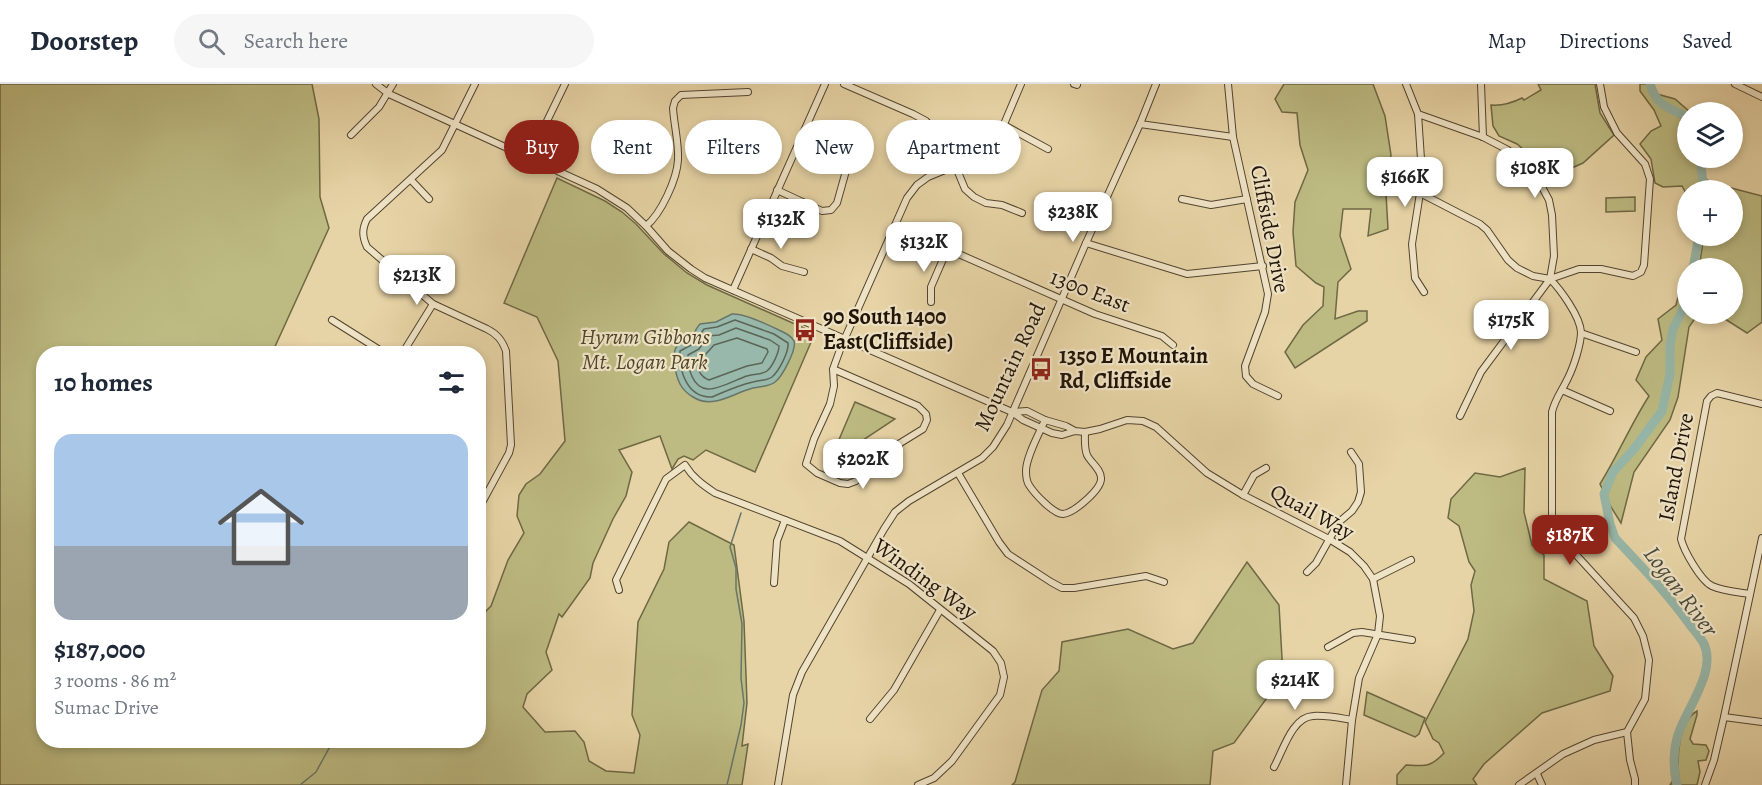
<!DOCTYPE html>
<meta charset="utf-8">
<style>
:root{--surface:#fff;--page:#f6f6f7;--text:#1f2937;--muted:#747a83;--line:#e0e1e3;--accent:#8f2418}
body{margin:0;font-family:Alegreya,serif;background:var(--page);color:var(--text);height:100vh;display:flex;flex-direction:column;font-size:22px;white-space:nowrap}
*{box-sizing:border-box;margin:0}
p{font-size:20px;color:var(--muted)}
.icon{flex:none;width:33px;height:33px;fill:none;stroke:currentColor;stroke-width:2;stroke-linecap:round;stroke-linejoin:round}
.map{position:relative;flex:1;overflow:hidden}
.sheet{position:absolute;left:36px;top:262px;width:450px;height:402px;display:flex;flex-direction:column;background:var(--surface);border-radius:24px;box-shadow:0 3px 9px #0003}
.sheet>*{flex:none}
.guide{position:absolute;left:504px;top:36px;width:570px;height:54px;display:flex;gap:12px}
.buttons{position:absolute;left:1677px;top:18px;display:grid;gap:12px}
.buttons a{display:grid;place-items:center;width:66px;height:66px;border-radius:50%;background:var(--surface);box-shadow:0 3px 9px #0003;font-size:30px}
.price{position:absolute;translate:-50% -51px;padding:0 14px;border-radius:12px;background:#fff;color:#222;font-size:20px;line-height:39px;filter:drop-shadow(0 2px 3px #0008)}
.price::after{content:'';position:absolute;left:50%;top:36px;width:18px;height:14px;margin-left:-9px;background:inherit;clip-path:polygon(0 0,100% 0,50% 100%)}
.price.current{background:var(--accent);color:#fff}
ul{padding:0;list-style:none}
li{display:grid;align-content:center;gap:12px;height:318px;padding:0 18px}
li span{display:grid;place-items:center;height:186px;border-radius:18px;color:#555}
li>.icon{margin-inline-start:auto}
span .icon{width:108px;height:108px;fill:#fffc;stroke-width:1}
li b{font-size:26px}
h2{display:flex;justify-content:space-between;align-items:center;height:72px;padding:0 18px;font-size:26px}
.chip{padding:0 21px;border-radius:27px;background:var(--surface);box-shadow:0 3px 9px #0003;font-size:21px;line-height:54px}
.chip.current{background:var(--accent);color:#fff}
header{display:flex;align-items:center;gap:36px;box-sizing:border-box;height:84px;padding:0 30px;background:var(--surface);border-bottom:2px solid var(--line)}
header strong{font-size:28px}
nav{display:flex;gap:33px;margin-inline-start:auto;font-size:21px}
.search{width:420px;height:54px;background:var(--page);display:flex;align-items:center;gap:15px;box-sizing:border-box;padding:0 21px;border-radius:33px;color:var(--muted);font-size:22px}
.map>svg:first-child{display:block}
</style>
<header>
<strong>Doorstep</strong>
<div class="search"><svg class="icon" aria-label="search" viewBox="0 0 24 24"><circle cx="10" cy="10" r="6"/><path d="M15 15l6 6"/></svg>Search here</div>
<nav><a>Map</a><a>Directions</a><a>Saved</a></nav>
</header>
<div class="map">
<svg width="1762" height="701" viewBox="0 0 1762 701">
<rect width="100%" height="100%" fill="#e7d4a6"/>
<filter id="stains"><feTurbulence type="fractalNoise" baseFrequency=".00333" numOctaves="4"/><feColorMatrix values="0 0 0 0 .2 0 0 0 0 .09 0 0 0 0 .02 0 0 0 .5 -.17"/></filter>
<radialGradient id="worn" r=".72"><stop offset=".6" stop-color="#630" stop-opacity="0"/><stop offset="1" stop-color="#630" stop-opacity=".3"/></radialGradient>
<g fill="#bdbb82" stroke="#6e6844" stroke-width="1.5">
<polygon points="0,0 312,0 319,35 320,113 329,144 273,267 278,270 44,270 44,657 478,657 479,534 491,522 508,476 524,449 517,432 519,411 526,400 540,390 565,357 558,277 537,233 504,219 557,94 605,117 622,128 636,140 664,170 687,189 707,201 815,249 755,388 706,366 693,376 684,372 678,375 672,385 660,352 619,366 632,388 626,412 613,435 593,479 590,494 562,533 559,530 546,568 552,586 527,610 523,623 545,648 575,647 584,658 589,677 606,687 634,689 640,651 632,631 638,538 664,485 669,458 689,438 734,461 744,537 747,619 742,662 748,660 742,701 0,701"/>
<polygon points="1284,0 1373,0 1385,32 1391,71 1386,110 1388,145 1368,152 1371,125 1343,125 1340,152 1351,185 1338,198 1335,235 1358,227 1367,227 1367,237 1295,284 1285,268 1303,241 1323,222 1324,203 1316,199 1296,182 1293,148 1295,118 1308,86 1300,61 1297,29 1282,28 1275,15"/>
<path d="M1538 0H1595L1600 29 1614 51 1583 79 1547 95 1530 71 1517 60 1499 52 1493 42 1491 21C1503 22 1512 19 1522 14L1524 16 1541 6Z"/>
<polygon points="1640,0 1649,0 1657,10 1675,15 1690,28 1688,28 1688,74 1696,74 1700,91 1712,99 1762,112 1762,238 1747,249 1717,230 1732,230 1732,184 1699,184 1704,152 1732,152 1732,106 1688,106 1687,111 1682,102 1663,103 1655,99 1651,75 1640,60 1651,47 1661,42 1654,26 1640,7"/>
<polygon points="1635,113 1635,127 1606,128 1606,114"/>
<path d="M1687 191 1688 230H1698L1689 243 1678 313 1670 336 1634 388 1621 439 1611 423 1600 400C1618 371 1631 340 1649 312L1636 296 1646 273 1662 256 1658 235 1676 221 1682 197Z"/>
<polygon points="855,318 895,335 863,356 844,377 832,372"/>
<path d="M1525 384 1524 428 1532 461 1544 471V495L1587 517 1594 562 1613 592 1610 607 1542 629 1484 680 1473 695 1477 701H1397V691L1406 681C1425 682 1430 684 1444 669L1439 659 1433 655 1425 638 1468 555 1474 527 1471 501 1475 487 1469 478 1459 442 1448 434 1451 415 1475 389 1500 393Z"/>
<polygon points="1247,478 1279,521 1283,592 1234,659 1213,667 1210,701 1012,701 1015,698 1042,606 1059,587 1062,558 1128,545 1173,565 1193,559"/>
<polygon points="1367,608 1425,634 1419,650 1415,653 1364,631"/>
<path d="M1697 627V631L1690 655 1693 660 1706 661 1709 667 1706 676 1698 677 1700 688 1697 701H1670L1673 696 1679 697C1677 676 1677 639 1697 627Z"/>
</g>
<path fill="#97b8aa" stroke="#677669" stroke-width="1.5" d="M732 230C745 229 771 242 783 248 787 250 792 253 794 257 797 265 782 293 775 298 769 303 761 302 753 304 733 309 713 326 693 313 688 310 683 306 680 300 676 292 670 268 678 261 681 258 686 258 690 255 694 251 696 244 700 240L716 238Z"/>
<g fill="none" stroke-linecap="round" stroke-linejoin="round">
<g stroke="#5c6658" stroke-width="1.5">
<path d="M735 236 774 250 788 259C789 268 779 287 772 293 767 297 759 296 753 298 739 301 726 307 712 313 687 314 679 287 680 267L693 260 704 245 717 243Z"/>
<path d="M736 244 770 256 779 262C779 268 773 282 767 287 761 291 751 290 744 293 736 296 716 306 708 305 692 304 688 284 688 271L699 265 708 252 719 251Z"/>
<path d="M737 254 767 265 768 268 762 279 747 282 709 296C701 293 696 285 698 277L705 271 714 261Z"/>
</g>
<g stroke="#677669" stroke-width="1.5">
<polyline points="300,701 316,688 333,657"/>
<polyline points="727,701 741,641 744,619 741,594 742,540 736,505 736,484 730,463 741,429"/>
</g>
<g stroke="#97b8aa" stroke-width="9">
<path d="M1650 0C1658 24 1668 22 1688 34"/>
<polyline points="1700,74 1704,106"/>
<polyline points="1693,184 1699,152"/>
<path d="M1677 701C1673 686 1673 666 1678 651 1686 625 1717 588 1704 560 1701 554 1695 547 1690 541 1668 510 1641 482 1615 454L1610 440 1604 410 1613 388 1634 365 1662 327 1670 290V261L1673 245 1688 215"/>
</g>
<g stroke="#52442f" stroke-width="8">
<g id="minor">
<polyline points="376,0 389,10 597,105 627,124 646,142 668,167 691,185 705,194 1012,328"/>
<path d="M475 0 442 66 367 135C362 145 362 152 367 163L433 220 487 245C497 250 502 256 506 267L511 361 509 369 478 426"/>
<polyline points="844,0 913,30 926,37 936,47 946,59 965,105 974,113 986,119 1002,121 1022,129"/>
<polyline points="1074,0 1077,1"/>
<polyline points="1228,0 1233,53 1268,210 1265,228 1245,282 1246,292 1253,300 1278,312"/>
<polyline points="1406,0 1418,30 1421,75 1420,109 1412,160 1415,194 1424,208"/>
<polyline points="1481,0 1483,53"/>
<polyline points="1735,0 1762,13"/>
<polyline points="1418,30 1483,53 1508,66 1526,81 1542,103 1549,116 1552,131 1554,172 1550,195 1481,288 1460,332"/>
<polyline points="1140,40 1233,53"/>
<polyline points="1004,41 1048,65"/>
<polyline points="351,51 379,23 393,0"/>
<polyline points="529,74 565,0"/>
<polyline points="411,96 429,115"/>
<polyline points="777,106 822,127 831,126 837,119 849,76 846,68 803,49"/>
<polyline points="1420,109 1480,140 1487,146 1508,176 1517,184 1533,192 1550,195 1579,185 1601,185 1633,192 1641,188 1644,181 1650,95 1645,80 1617,49 1604,23 1600,0"/>
<polyline points="1182,115 1211,121 1247,115"/>
<path d="M646 142C661 130 677 95 678 76 679 59 674 41 673 24L675 17 681 11 748 8"/>
<polyline points="895,142 1095,230 1162,252 1173,261"/>
<polyline points="1086,159 1187,190 1263,182"/>
<polyline points="751,165 771,174 782,182 804,188"/>
<polyline points="733,206 825,0"/>
<polyline points="931,218 931,203 947,166"/>
<polyline points="332,236 386,270"/>
<polyline points="1581,249 1636,268"/>
<polyline points="402,270 433,220"/>
<polyline points="833,285 918,322 926,330 927,336 923,345 876,374 856,397 848,400 840,399 817,389 806,380 814,355 830,320 834,302 833,285 841,263 907,114 917,101 928,93 984,70 996,59 1021,0"/>
<polyline points="1562,306 1610,327"/>
<path d="M1045 336C1039 350 1026 373 1026 387 1026 391 1027 398 1029 401 1034 409 1053 430 1063 430 1074 429 1102 405 1101 394 1101 385 1091 379 1087 371 1084 363 1085 356 1085 348"/>
<polyline points="1075,347 1066,342 1045,336 1027,327 1012,328 1023,336 1052,349 1062,351 1075,347 1085,348 1100,345 1127,336 1143,337 1156,343 1207,389 1243,411 1329,455 1350,468 1364,482 1373,495 1380,532 1378,550 1359,594 1352,636 1346,701"/>
<polyline points="958,389 999,458 1008,470 1051,498 1062,504 1074,504 1146,492 1164,498"/>
<polyline points="1243,411 1254,391 1266,384"/>
<polyline points="1307,488 1316,479 1339,438 1352,427 1358,418 1361,408 1359,380 1351,368"/>
<polyline points="1373,495 1411,476"/>
<polyline points="774,499 777,457 785,436"/>
<path d="M619 506 616 496 666 395 685 381C693 394 703 401 715 409L840 457 909 500 993 567 1001 579 1004 593 1000 611 952 677 934 694 918 701"/>
<path d="M1750 510C1738 508 1723 507 1712 502 1701 497 1684 467 1681 455L1707 317 1711 312 1717 309 1762 320"/>
<polyline points="1328,563 1353,549 1362,548 1412,556"/>
<polyline points="1724,633 1762,638"/>
<polyline points="870,635 894,606 940,526"/>
<polyline points="1627,648 1630,676 1635,695 1635,701"/>
<path d="M1274 683C1283 667 1292 633 1313 632 1326 631 1340 634 1352 636"/>
<polyline points="1537,690 1542,701"/>
<polyline points="778,701 793,611 802,588 884,445 895,428 909,417 982,374 993,363 1007,341 1086,159 1140,40 1156,0"/>
<path d="M1519 701 1563 670 1594 656 1627 648 1645 615 1649 576 1643 552 1634 534 1557 450 1552 434V328C1555 315 1563 305 1568 294 1574 282 1581 260 1581 248 1580 232 1560 205 1550 195"/>
<polyline points="1705,701 1714,676 1724,633 1762,454"/>
</g>
</g>
<use href="#minor" stroke="#efe3c5" stroke-width="6"/>
</g>
<defs>
<g id="bus-bare" transform="scale(1.8)"><path d="M-5-6H5V4H4V6H2V4H-2V6H-4V4H-5ZM-3.5-4V0h7V-4ZM-3.5 1.2v1.5H-2V1.2ZM2 1.2v1.5H3.5V1.2Z" fill="#8f2418" stroke="#efe3c5" stroke-width="2.5" paint-order="stroke"/></g>
</defs>
<g fill-rule="evenodd">
<use href="#bus-bare" x="805" y="246"/>
<use href="#bus-bare" x="1041" y="285"/>
</g>
<g text-anchor="middle" dominant-baseline="central" stroke-width="4.5" stroke-linejoin="round" paint-order="stroke">
<g font-size="22" fill="#201407" stroke="#efe3c5">
<text transform="translate(1270 145) rotate(79)">Cliffside Drive</text>
<text transform="translate(1090 207) rotate(21)">1300 East</text>
<text transform="translate(1010 283) rotate(-65)">Mountain Road</text>
<text transform="translate(1676 383) rotate(-79)">Island Drive</text>
<text transform="translate(1312 428) rotate(29)">Quail Way</text>
<text transform="translate(925 495) rotate(36)">Winding Way</text>
</g>
<g font-size="22" font-weight="bold" fill="#201407" stroke="#efe3c5" text-anchor="start">
<text x="823" y="233">90 South 1400<tspan x="823" dy="25">East(Cliffside)</tspan></text>
<text x="1059" y="272">1350 E Mountain<tspan x="1059" dy="25">Rd, Cliffside</tspan></text>
</g>
<g font-size="22" font-style="italic" fill="#4f462c" stroke="#efe3c5">
<text x="645" y="253">Hyrum Gibbons<tspan x="645" dy="25">Mt. Logan Park</tspan></text>
</g>
<g font-size="24" font-style="italic" fill="#4a4d40" stroke="#efe3c5">
<text transform="translate(1681 507) rotate(53)">Logan River</text>
</g>
</g>
<rect width="100%" height="100%" filter="url(#stains)"/>
<rect width="100%" height="100%" fill="url(#worn)"/>
</svg>
<div class="buttons">
<a><svg class="icon" aria-label="layers" viewBox="0 0 24 24"><path d="M12 4l9 5-9 5-9-5zM3 14l9 5 9-5"/></svg></a>
<a>+</a>
<a>−</a>
</div>
<b class="price" style="left:1535px;top:115px">$108K</b>
<b class="price" style="left:1405px;top:124px">$166K</b>
<b class="price" style="left:1073px;top:159px">$238K</b>
<b class="price" style="left:781px;top:166px">$132K</b>
<b class="price" style="left:924px;top:189px">$132K</b>
<b class="price" style="left:417px;top:222px">$213K</b>
<b class="price" style="left:1511px;top:267px">$175K</b>
<b class="price" style="left:863px;top:406px">$202K</b>
<b class="price current" style="left:1570px;top:482px">$187K</b>
<b class="price" style="left:1295px;top:627px">$214K</b>
<div class="guide">
<a class="chip current">Buy</a>
<a class="chip">Rent</a>
<a class="chip">Filters</a>
<a class="chip">New</a>
<a class="chip">Apartment</a>
</div>
<section class="sheet">
<h2>10 homes<svg class="icon" aria-label="filters" viewBox="0 0 24 24"><path d="M4 7h16M4 17h16"/><circle cx="9" cy="7" r="2"/><circle cx="15" cy="17" r="2"/></svg></h2>
<ul>
<li><span style="background:linear-gradient(#a9c7e8 60%,#9aa5b1 0)"><svg class="icon" aria-label="home" viewBox="0 0 24 24"><path d="M3 11l9-7 9 7M6 9v11h12V9"/></svg></span><div><b>$187,000</b><p>3 rooms · 86 m²</p><p>Sumac Drive</p></div></li>
</ul>
</section>
</div>
